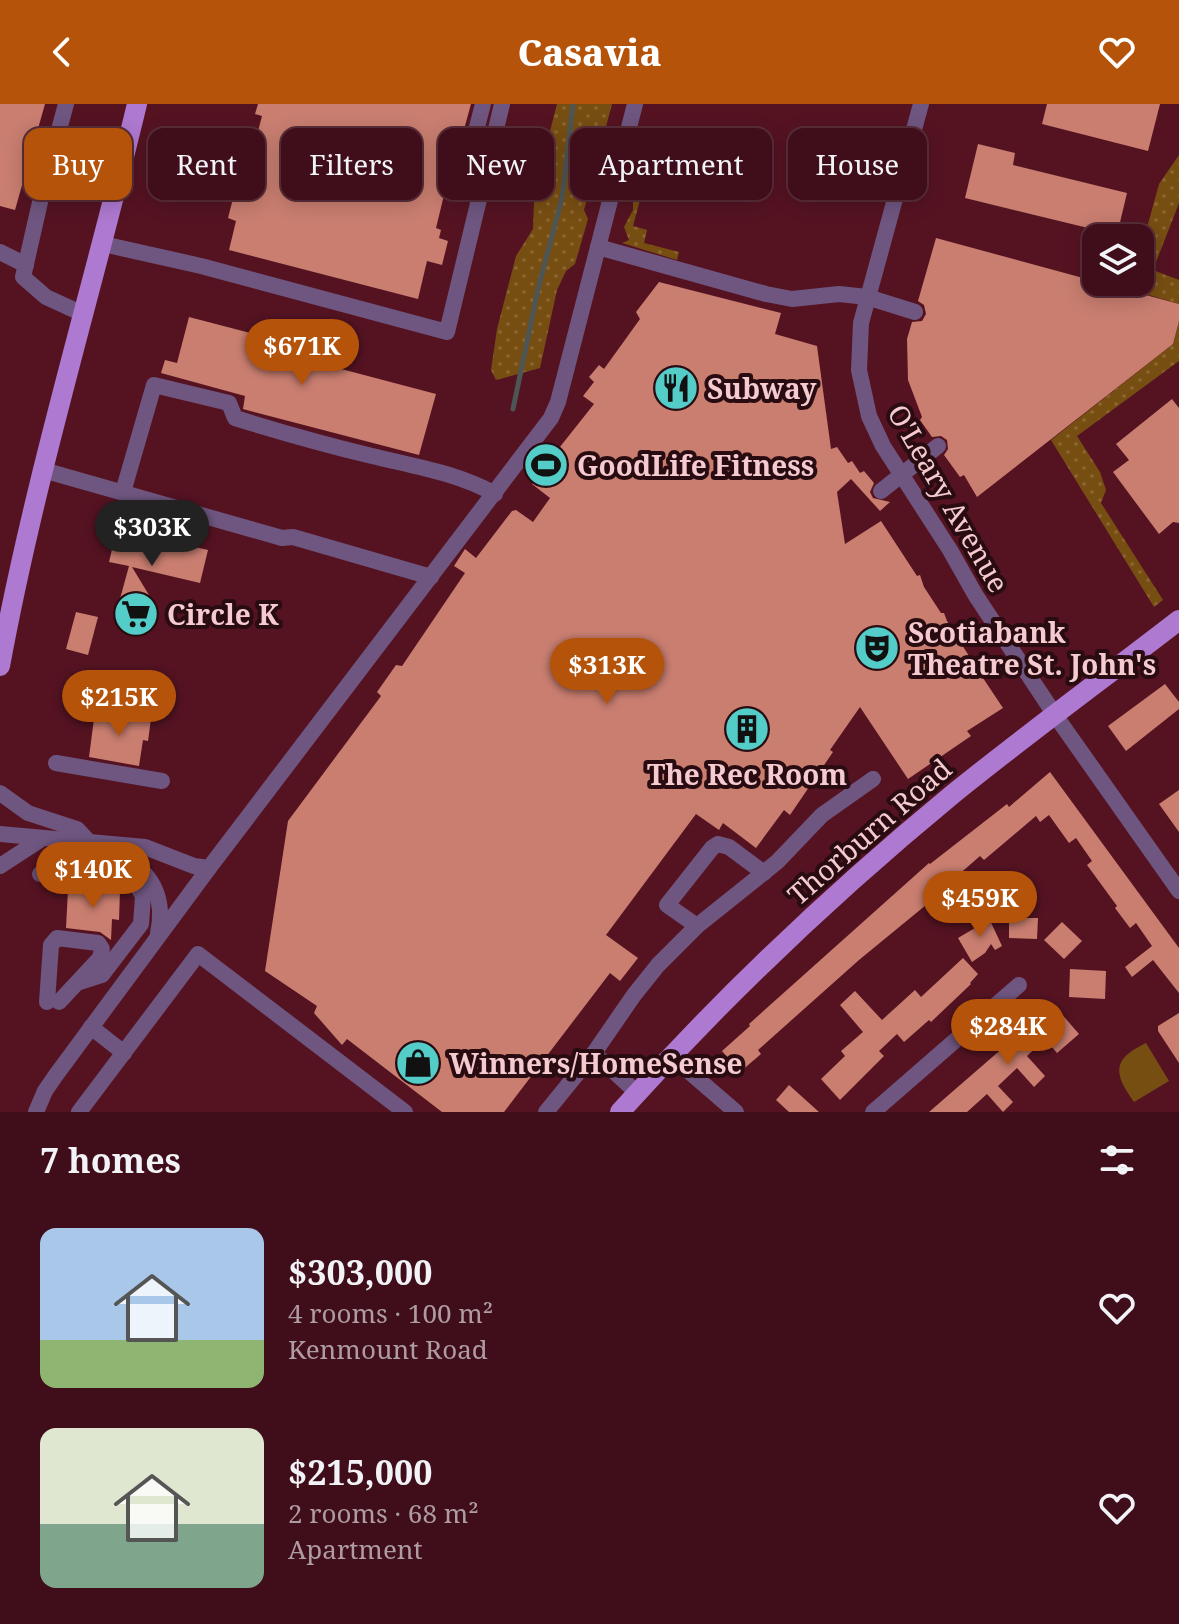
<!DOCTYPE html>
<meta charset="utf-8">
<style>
:root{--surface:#400e1a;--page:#4b1c27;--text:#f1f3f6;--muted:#ae9ca2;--line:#592e39;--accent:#b45309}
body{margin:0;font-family:"Noto Serif",serif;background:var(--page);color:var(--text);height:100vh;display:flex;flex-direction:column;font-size:30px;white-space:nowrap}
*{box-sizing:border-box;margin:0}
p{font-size:26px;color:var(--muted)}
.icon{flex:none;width:44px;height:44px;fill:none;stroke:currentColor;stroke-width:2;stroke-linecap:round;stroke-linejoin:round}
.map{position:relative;height:1008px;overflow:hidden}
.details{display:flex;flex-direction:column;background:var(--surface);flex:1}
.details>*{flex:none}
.guide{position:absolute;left:24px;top:24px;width:1132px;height:72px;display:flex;gap:16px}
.buttons{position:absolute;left:1082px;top:120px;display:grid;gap:16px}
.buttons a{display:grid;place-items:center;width:72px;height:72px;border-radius:16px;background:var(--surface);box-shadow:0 4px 20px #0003,0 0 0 2px var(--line);font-size:40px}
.price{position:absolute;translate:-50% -68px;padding:0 18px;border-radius:28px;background:var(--accent);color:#fff;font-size:26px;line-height:52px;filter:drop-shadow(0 2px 4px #0008)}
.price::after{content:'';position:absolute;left:50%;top:48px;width:24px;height:18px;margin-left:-12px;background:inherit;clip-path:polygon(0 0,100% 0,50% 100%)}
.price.current{background:#222;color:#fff}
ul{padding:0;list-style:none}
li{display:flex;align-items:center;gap:24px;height:200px;padding:0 40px}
li span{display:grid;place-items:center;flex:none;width:224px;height:160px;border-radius:16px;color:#555}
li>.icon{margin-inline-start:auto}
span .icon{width:96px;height:96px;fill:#fffc;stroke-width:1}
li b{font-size:34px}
h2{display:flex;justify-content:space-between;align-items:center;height:96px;padding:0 40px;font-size:34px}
.chip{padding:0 28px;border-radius:16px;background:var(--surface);box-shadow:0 4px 20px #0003,0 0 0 2px var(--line);font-size:28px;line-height:72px}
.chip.current{background:var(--accent);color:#fff}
header{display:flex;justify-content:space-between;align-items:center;height:104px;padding:0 40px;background:var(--accent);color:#fff;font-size:36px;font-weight:800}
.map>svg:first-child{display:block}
</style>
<header><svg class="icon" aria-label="back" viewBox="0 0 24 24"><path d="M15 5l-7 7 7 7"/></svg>Casavia<svg class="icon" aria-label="heart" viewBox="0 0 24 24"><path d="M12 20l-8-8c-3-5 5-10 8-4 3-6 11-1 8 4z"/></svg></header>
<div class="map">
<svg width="1179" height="1008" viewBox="0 0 1179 1008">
<defs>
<pattern id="green-dots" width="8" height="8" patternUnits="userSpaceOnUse" patternTransform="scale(2)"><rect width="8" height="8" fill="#774e12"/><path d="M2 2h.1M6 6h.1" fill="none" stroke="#8b6633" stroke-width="1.8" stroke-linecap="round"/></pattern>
</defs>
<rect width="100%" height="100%" fill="#551322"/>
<g fill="url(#green-dots)">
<polygon points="557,0 612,0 584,106 588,115 575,160 566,167 557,186 540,264 496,276 491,266 497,225 516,152 533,125 534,97 547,74 549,31"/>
<polygon points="1179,51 1179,99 1153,166 1179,176 1179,200 1129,185 1131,178 1140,178 1140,149 1159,80"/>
<polygon points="644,81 633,122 647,126 644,139 679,148 677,156 622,139 629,136 624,123 633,106 633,88"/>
<polygon points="1179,217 1179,257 1077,332 1100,368 1106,386 1101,399 1163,496 1154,503 1051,336 1173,240"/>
</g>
<path fill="#774e12" d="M1146 939 1169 977 1134 998C1113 969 1112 955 1146 939Z"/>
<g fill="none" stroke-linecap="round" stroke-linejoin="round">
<polyline stroke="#4e5555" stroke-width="5" points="513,305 538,185 562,94 573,0"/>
</g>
<g fill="#c97e70">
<polygon points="0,0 45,0 15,106 0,102"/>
<polygon points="258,0 471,0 454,62 459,73 471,75 466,92 445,87 436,124 441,126 439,134 448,137 442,161 427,157 418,195 229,146 236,117 228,114 241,63 248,65 262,12 255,10"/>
<polygon points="1047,0 1160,0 1148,47 1042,20"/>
<polygon points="978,40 1015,49 1013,61 1127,89 1117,131 965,94"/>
<polygon points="936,134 1179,200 1179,217 1173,240 977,393 964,371 960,373 944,351 948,345 947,336 941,332 932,333 920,316 922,313 908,276 907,235 912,218 922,217 926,210 924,201 918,197"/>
<polygon points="659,178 781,209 775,230 817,242 831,345 837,343 848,359 852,357 860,369 864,367 874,379 870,388 873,394 890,398 880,407 851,375 837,388 845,440 881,417 917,472 920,471 924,483 941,509 944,509 947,517 974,560 982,562 983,574 1003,604 967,627 971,632 908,675 860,603 830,646 833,648 790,711 784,706 756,744 723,719 719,726 696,710 606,831 638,854 620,877 610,869 504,1008 442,1008 347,935 342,941 314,909 317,902 265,867 288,717 381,592 377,588 396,561 402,562 465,469 454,462 465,445 476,454 512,407 516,406 533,418 550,394 532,380 539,371 535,369 544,355 548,358 594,300 583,292 594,278 589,273 599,261 604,265 640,215 636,208"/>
<polygon points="189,213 258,231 312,251 311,257 436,290 419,351 243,305 245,292 161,269 165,256 177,259"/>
<polygon points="1172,295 1179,304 1179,419 1173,418 1159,430 1113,368 1129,356 1116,340"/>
<polygon points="117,425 208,446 200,479 132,463 152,496 148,521 127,517 118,502 129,462 109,458"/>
<polygon points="76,508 98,513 88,551 66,545"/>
<polygon points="1165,580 1179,598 1179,605 1126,647 1108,622"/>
<polygon points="95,607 151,615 148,637 143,636 139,662 89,653"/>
<polygon points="1050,668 1179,844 1179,889 1153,856 1132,873 1125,863 1152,842 1136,819 1130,824 1115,804 1117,802 1087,761 1092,757 1076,734 1069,739 1049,711 1040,718 1036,712 984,756 980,752 948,780 953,786 930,805 926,801 859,856 758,946 761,950 740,968 722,947 750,922 749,920 929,759 930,760 1007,700 1009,703"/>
<polygon points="1179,686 1179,728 1159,700"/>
<polygon points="68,785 120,787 119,816 112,815 111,836 100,828 66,824"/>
<polygon points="987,810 1002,842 995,846 991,840 985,849 972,858 958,834 980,821 976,816"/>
<polygon points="1009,814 1038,814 1037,835 1009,834"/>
<polygon points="1062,818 1082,837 1064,855 1044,836"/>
<polygon points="963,854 978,870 970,879 971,880 931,918 929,916 904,938 897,930 879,947 884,952 840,996 821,975 845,952 841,947 863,928 840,901 855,887 882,916 915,886 921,893"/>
<polygon points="1070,865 1106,867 1105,895 1069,893"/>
<polygon points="1059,907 1079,930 1057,949 1045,935 1027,952 1045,972 1034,983 1017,964 998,982 1013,998 1003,1008 987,990 967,1008 929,1008 1027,923 1033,930"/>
<polygon points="1179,909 1179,959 1158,927 1158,922"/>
<polygon points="789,981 819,1008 789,1008 776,996"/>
</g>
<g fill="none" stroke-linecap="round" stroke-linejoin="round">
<g stroke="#6f5680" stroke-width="16">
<polyline points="66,0 43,85 23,173 46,193 83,210"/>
<polyline points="921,0 861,219 859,266 869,312 883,342 950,446 976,492 1055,611 1179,787"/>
<polyline points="466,65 483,0"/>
<polyline points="103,140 201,162 447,228 502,0"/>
<polyline points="598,143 766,190 792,195 839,190 867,193 915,208"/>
<polyline points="0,148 26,161"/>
<polyline points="43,366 282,434 293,433 431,473"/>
<path d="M123 388 154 281 229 299 235 314C280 328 326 341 372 352 413 362 458 369 495 390"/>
<polyline points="56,659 162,677"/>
<polyline points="0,689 28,709 77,725 90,739"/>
<polyline points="0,730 145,743 194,762 209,764"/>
<path d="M123 742 126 755C154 771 165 797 158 829"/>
<polyline points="0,762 43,734"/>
<polyline points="40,770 124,775 136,780 143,792 141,820 102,871 77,879"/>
<polyline points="697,822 667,801 712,744 718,740 729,743 764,769"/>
<polyline points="47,898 51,841 57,834 98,839 102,845 100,854 59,898"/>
<polyline points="91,923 124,949"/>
<polyline points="594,949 634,891 658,861 697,822 777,758 822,711 873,675"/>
<polyline points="671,952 736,1008"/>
<polyline points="36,1008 45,987 56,971 209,764 551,314 558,298 635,0"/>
<polyline points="79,1008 198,850 405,1008"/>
<polyline points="546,1008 594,949 637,989"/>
<polyline points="873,1008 1019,881"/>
</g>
<g stroke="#ae79d0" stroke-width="20">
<path d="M0 562C35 372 92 188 137 0"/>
<path d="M620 1008C723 893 834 788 953 690 1027 630 1104 574 1179 516"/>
</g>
<polyline stroke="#6f5680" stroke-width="16" points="881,387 938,342"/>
</g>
<defs>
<g id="restaurant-disc" transform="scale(2.3)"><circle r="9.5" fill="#54cdc8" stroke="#290c11"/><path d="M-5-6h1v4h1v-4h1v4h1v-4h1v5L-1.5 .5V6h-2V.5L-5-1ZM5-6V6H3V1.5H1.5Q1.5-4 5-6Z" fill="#111"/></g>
<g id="stadium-disc" transform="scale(2.3)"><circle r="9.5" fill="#54cdc8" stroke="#290c11"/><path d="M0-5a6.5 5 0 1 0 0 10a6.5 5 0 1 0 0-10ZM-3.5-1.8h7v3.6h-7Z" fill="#111"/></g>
<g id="supermarket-disc" transform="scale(2.3)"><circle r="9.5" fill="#54cdc8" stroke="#290c11"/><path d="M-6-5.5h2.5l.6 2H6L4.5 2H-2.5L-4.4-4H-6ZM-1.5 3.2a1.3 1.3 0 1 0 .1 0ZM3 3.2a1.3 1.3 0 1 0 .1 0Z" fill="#111"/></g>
<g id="theatre-disc" transform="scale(2.3)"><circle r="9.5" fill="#54cdc8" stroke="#290c11"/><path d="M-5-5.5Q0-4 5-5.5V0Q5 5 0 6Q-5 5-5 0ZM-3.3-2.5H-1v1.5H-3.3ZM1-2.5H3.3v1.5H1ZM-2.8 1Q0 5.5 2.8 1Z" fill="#111"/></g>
<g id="building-disc" transform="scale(2.3)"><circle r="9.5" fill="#54cdc8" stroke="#290c11"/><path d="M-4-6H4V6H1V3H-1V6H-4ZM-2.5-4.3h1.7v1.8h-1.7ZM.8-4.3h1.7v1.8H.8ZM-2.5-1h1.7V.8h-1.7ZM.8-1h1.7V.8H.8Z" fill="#111"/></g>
<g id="shop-disc" transform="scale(2.3)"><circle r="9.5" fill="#54cdc8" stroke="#290c11"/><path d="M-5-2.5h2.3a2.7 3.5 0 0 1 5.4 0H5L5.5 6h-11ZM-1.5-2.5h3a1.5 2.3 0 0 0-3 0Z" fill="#111"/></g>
</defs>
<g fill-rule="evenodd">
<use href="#restaurant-disc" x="676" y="284"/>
<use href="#stadium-disc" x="546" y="361"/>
<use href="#supermarket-disc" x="136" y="510"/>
<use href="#theatre-disc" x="877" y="544"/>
<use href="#building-disc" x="747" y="625"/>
<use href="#shop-disc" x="418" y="959"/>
</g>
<g text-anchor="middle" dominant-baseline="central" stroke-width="8" stroke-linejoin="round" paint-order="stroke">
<g font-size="28" font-weight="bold" fill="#f5cbcf" stroke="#290c11" text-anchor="start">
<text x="707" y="284">Subway</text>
<text x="577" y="361">GoodLife Fitness</text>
<text x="167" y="510">Circle K</text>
<text x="908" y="528">Scotiabank<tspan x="908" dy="32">Theatre St. John's</tspan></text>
<text x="747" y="670" text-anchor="middle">The Rec Room</text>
<text x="449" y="959">Winners/HomeSense</text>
</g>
<g font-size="28" fill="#f5cbcf" stroke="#290c11">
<text transform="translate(949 394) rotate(60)">O'Leary Avenue</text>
<text transform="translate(869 727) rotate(-41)">Thorburn Road</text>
</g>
</g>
</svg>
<div class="buttons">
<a><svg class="icon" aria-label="layers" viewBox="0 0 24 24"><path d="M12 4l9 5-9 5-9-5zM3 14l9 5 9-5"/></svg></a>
</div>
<b class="price" style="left:302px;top:283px">$671K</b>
<b class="price current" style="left:152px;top:464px">$303K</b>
<b class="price" style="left:607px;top:602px">$313K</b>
<b class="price" style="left:119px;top:634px">$215K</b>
<b class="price" style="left:93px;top:806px">$140K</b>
<b class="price" style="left:980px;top:835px">$459K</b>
<b class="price" style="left:1008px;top:963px">$284K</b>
<div class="guide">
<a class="chip current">Buy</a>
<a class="chip">Rent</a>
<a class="chip">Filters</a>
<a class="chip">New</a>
<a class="chip">Apartment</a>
<a class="chip">House</a>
</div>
</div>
<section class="details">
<h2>7 homes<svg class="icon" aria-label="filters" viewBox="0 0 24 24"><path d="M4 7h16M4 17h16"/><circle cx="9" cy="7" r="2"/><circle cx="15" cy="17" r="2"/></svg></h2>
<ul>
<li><span style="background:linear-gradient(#a9c7e8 70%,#8fb573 0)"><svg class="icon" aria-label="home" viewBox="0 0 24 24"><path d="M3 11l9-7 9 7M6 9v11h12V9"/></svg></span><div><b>$303,000</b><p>4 rooms · 100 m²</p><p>Kenmount Road</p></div><svg class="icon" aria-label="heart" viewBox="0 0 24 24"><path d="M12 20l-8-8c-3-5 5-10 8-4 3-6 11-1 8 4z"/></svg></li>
<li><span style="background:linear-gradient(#dfe7d0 60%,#7fa58c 0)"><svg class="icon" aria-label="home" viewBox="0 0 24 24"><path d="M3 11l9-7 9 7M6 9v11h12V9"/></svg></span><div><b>$215,000</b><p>2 rooms · 68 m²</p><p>Apartment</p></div><svg class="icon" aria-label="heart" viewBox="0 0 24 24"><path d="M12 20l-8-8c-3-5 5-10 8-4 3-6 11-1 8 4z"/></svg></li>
</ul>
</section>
